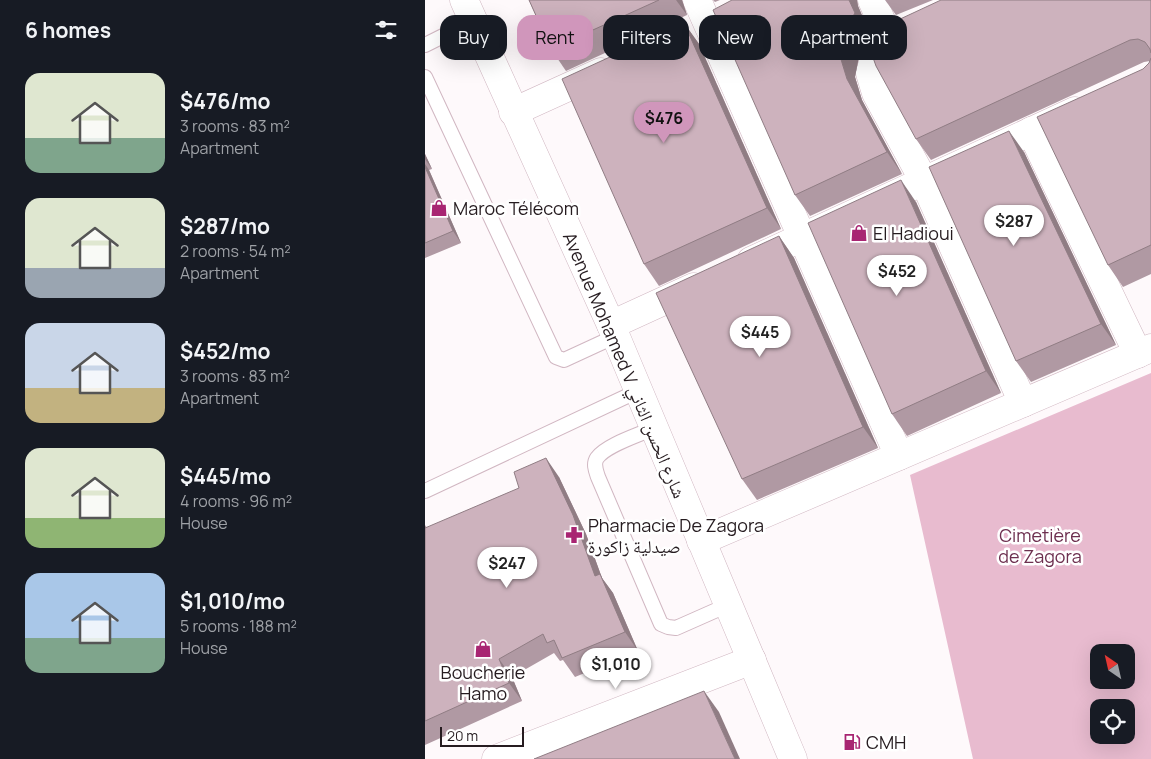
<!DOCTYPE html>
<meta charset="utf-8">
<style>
:root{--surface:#171b24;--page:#242831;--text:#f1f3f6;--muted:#9ea1a6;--accent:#d096bb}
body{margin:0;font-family:Manrope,"Noto Naskh Arabic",sans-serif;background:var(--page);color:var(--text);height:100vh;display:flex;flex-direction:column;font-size:19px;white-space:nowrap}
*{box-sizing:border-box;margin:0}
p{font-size:16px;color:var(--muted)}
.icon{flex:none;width:28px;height:28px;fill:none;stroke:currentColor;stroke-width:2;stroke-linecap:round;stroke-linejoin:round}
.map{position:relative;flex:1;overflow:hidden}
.drawer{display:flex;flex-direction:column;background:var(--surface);width:425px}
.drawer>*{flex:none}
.top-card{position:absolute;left:15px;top:15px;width:475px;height:45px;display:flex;gap:10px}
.needle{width:32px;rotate:326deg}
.controls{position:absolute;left:665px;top:644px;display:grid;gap:10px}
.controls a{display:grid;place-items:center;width:45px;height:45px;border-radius:10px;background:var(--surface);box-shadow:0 5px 20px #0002;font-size:25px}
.scale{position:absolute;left:15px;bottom:12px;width:84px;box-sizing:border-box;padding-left:5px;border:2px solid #261c20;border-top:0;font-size:14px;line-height:18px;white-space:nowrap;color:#261c20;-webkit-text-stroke:4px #fff;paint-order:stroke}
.price{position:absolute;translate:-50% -42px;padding:0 11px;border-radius:18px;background:#fff;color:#222;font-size:16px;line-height:32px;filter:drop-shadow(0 1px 2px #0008)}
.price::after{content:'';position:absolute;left:50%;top:30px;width:15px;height:11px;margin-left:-8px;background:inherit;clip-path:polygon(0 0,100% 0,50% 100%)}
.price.on{background:var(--accent);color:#111}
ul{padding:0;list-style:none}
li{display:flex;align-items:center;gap:15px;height:125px;padding:0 25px}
li span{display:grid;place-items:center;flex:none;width:140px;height:100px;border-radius:15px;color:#555}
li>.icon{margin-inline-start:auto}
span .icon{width:60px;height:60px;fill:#fffc;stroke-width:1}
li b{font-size:21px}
h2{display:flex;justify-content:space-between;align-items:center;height:60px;padding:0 25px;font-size:21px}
.tag{padding:0 18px;border-radius:15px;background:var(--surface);box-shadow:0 5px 20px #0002;font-size:18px;line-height:45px}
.tag.on{background:var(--accent);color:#111}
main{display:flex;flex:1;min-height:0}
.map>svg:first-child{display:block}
</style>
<main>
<section class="drawer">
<h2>6 homes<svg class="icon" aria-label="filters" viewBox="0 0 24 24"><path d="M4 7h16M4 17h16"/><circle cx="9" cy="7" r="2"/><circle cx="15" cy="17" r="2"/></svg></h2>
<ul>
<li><span style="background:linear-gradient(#dfe7d0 65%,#7fa58c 0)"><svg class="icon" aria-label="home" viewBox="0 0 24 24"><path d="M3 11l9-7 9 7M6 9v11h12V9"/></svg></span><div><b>$476/mo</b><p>3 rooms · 83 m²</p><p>Apartment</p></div></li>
<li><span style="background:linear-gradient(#dfe7d0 70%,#9aa5b1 0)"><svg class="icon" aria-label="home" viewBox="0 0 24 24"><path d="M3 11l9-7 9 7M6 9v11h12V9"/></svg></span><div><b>$287/mo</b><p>2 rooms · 54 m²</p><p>Apartment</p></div></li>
<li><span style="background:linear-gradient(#c9d6e8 65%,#c2b280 0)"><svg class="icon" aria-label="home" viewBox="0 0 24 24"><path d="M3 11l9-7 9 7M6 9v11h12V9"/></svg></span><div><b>$452/mo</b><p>3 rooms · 83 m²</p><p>Apartment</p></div></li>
<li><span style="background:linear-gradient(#dfe7d0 70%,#8fb573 0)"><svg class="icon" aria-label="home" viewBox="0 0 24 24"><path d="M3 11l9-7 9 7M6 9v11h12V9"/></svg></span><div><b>$445/mo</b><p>4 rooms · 96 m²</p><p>House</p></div></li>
<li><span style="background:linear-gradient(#a9c7e8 65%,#7fa58c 0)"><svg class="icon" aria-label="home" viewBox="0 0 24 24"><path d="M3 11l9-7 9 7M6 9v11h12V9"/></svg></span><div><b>$1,010/mo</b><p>5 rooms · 188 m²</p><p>House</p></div></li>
</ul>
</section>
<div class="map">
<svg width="726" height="759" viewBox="0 0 726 759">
<rect width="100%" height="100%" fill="#fef9fb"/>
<path fill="#e8bbcf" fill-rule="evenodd" d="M726 373V759H548L485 475ZM674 652H701V680H674ZM674 708H701V735H674Z"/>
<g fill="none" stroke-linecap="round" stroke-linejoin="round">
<g stroke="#d1b7c2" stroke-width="16">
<g id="service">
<polyline points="0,45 48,21"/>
<polyline points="0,77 131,357 139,360 191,336"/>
<path d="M229 428C214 435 181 445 172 458 168 464 171 471 173 477L236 624 243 627 251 628 303 605"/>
<polyline points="0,491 213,391"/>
</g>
</g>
<g stroke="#d1b7c2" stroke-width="29">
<g id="minor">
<polyline points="272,0 474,456"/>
<polyline points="447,0 463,36"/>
<polyline points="472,32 463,36 450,55 445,73 451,93 499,181 598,403"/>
<polyline points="88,112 176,72"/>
<polyline points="606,131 713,354"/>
<polyline points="326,261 650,111"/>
<polyline points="186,325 269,287"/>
<polyline points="276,541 726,348"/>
<polyline points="71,759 327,660"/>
</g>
</g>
<g stroke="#d1b7c2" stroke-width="29">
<polyline id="primary" points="39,0 186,325 368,759"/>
</g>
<use href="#service" stroke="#fff" stroke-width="14"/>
<use href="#minor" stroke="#fff" stroke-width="28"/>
<use href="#primary" stroke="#fff" stroke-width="28"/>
</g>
<g fill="#b099a3">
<polygon points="104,0 257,0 262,15 141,71 126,49"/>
<polygon points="288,0 295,0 290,2"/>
<polygon points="307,0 432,0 433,6 445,34 435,51 430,77 437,100 477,174 385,216 370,195"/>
<polygon points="460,0 508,0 471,15"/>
<polygon points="726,0 726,274 698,287 683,265 718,69 724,63 725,61 719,62 506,160 491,139"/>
<polygon points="259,23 274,44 356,229 234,286 219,264"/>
<polygon points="599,152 691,345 606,382 591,361"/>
<polygon points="0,154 7,169 4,170 36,243 0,258"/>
<polygon points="491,202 576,393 482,436 467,414"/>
<polygon points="354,236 369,258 453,448 332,500 317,479"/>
<polygon points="134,477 161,534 177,578 188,593 213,651 150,677 138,660 135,661 129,653 87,677 97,701 0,745 0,525 2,528"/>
</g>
<g fill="#907d84">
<polygon points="251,0 257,0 262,15"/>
<polygon points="424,0 432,0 433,6 445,34 435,51 430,77 437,100 477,174 462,152 422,79 415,56"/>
<polygon points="259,23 274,44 356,229 342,208"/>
<polygon points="584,131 599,152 691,345 676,324"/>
<polygon points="0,154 7,169 0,159"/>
<polygon points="0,164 4,170 36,243 28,231 0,167"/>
<polygon points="476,180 491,202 576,393 561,371"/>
<polygon points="354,236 369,258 453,448 438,427"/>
<polygon points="121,458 134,477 161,534 177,578 188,593 213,651 200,632 170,576"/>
<polygon points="74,659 87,677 97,701 84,683"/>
<polygon points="279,691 294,712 315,759 310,759"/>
</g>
<g fill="#cdb2bd" stroke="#907d84">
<polygon points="104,0 234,0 126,49"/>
<polygon points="307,0 424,0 430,13 420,29 415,56 422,79 462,152 370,195 288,10"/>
<polygon points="516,0 726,0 726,53 725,49 720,42 713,39 705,40 491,139 451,66 446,52 449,40 458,27"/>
<polygon points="259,23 342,208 219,264 137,79"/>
<polygon points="726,58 726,245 683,265 612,117 718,69 724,63"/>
<polygon points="584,131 676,324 591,361 504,167"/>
<polygon points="0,167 28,231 0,243"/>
<polygon points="476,180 561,371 467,414 383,223"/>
<polygon points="354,236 438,427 317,479 231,293"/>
<polygon points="121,458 148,515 170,576 175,574 200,632 137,658 129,640 122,643 118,634 74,659 84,683 0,721 0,528 94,488 89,472"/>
<polygon points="279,691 310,759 109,759"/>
</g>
<defs>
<g id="shop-bare" transform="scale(1.35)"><path d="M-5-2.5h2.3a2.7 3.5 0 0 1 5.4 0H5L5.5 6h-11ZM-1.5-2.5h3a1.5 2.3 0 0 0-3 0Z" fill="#a82572" stroke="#fff" stroke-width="2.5" paint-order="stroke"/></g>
<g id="pharmacy-bare" transform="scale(1.35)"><path d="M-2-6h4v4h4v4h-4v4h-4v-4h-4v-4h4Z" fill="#a82572" stroke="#fff" stroke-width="2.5" paint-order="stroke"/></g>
<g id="fuel-bare" transform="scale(1.35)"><path d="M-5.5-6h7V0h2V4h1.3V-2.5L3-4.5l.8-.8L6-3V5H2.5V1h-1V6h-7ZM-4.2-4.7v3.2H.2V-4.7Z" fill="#a82572" stroke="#fff" stroke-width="2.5" paint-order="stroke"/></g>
</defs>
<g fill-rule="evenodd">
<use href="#shop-bare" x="14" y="208"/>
<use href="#shop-bare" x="434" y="233"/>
<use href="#pharmacy-bare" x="149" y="535"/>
<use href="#shop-bare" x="58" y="649"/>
<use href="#fuel-bare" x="427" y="742"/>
</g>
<g text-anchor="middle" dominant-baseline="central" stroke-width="5" stroke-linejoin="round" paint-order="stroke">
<g font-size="18" fill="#261c20" stroke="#fff" text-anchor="start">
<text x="28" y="208">Maroc Télécom</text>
<text x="448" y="233">El Hadioui</text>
<text x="163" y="525">Pharmacie De Zagora<tspan x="163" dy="21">صيدلية زاكورة</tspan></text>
<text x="58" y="672" text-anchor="middle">Boucherie<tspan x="58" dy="21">Hamo</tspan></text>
<text x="441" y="742">CMH</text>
</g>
<g font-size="18" fill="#261c20" stroke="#fff">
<text transform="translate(200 365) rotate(67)">Avenue Mohamed V شارع الحسن الثاني</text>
</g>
<g font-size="18" fill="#6d2f4f" stroke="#fff">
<text x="615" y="535">Cimetière<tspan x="615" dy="21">de Zagora</tspan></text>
</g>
</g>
</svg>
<div class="controls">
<a><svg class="needle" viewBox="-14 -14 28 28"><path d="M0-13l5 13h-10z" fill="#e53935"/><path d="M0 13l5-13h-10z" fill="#9ea1a6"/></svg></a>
<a><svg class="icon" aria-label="locate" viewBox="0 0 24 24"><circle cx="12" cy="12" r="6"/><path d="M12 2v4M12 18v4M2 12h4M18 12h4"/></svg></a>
</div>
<div class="scale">20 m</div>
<b class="price on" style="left:239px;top:144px">$476</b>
<b class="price" style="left:589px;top:247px">$287</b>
<b class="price" style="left:472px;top:297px">$452</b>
<b class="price" style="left:335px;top:358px">$445</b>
<b class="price" style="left:82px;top:589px">$247</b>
<b class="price" style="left:191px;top:690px">$1,010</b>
<div class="top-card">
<a class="tag">Buy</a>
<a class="tag on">Rent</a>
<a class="tag">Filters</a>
<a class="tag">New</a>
<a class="tag">Apartment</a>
</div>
</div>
</main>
